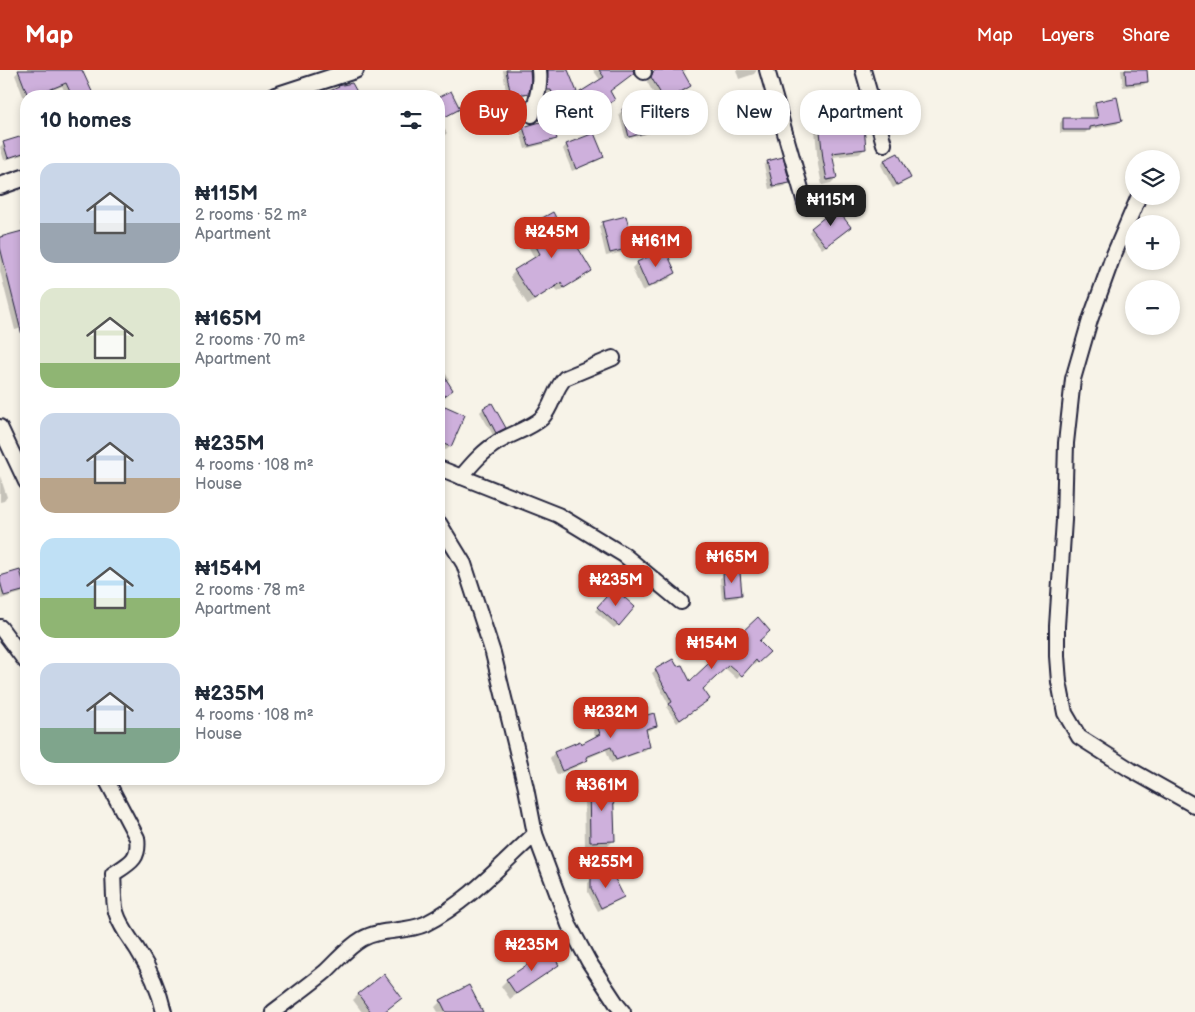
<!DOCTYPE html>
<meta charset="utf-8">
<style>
:root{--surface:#fff;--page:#f6f6f7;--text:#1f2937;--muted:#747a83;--accent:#c8321e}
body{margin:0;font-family:"Balsamiq Sans",sans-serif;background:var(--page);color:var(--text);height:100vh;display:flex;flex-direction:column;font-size:19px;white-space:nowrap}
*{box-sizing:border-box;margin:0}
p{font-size:16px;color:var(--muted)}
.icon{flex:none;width:28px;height:28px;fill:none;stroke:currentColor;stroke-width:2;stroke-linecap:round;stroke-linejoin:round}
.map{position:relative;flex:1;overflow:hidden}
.panel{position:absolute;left:20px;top:20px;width:425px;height:695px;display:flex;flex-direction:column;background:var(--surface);border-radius:20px;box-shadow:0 2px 8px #0003}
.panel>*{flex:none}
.hud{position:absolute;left:460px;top:20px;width:475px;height:45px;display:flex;gap:10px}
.buttons{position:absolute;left:1125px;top:80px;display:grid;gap:10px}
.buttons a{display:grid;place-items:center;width:55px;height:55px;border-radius:50%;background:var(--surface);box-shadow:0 2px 8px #0003;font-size:25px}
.price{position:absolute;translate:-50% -42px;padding:0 11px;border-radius:10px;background:var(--accent);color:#fff;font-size:16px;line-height:32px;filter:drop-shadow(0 1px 2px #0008)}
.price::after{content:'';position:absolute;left:50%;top:30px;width:15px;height:11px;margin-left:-8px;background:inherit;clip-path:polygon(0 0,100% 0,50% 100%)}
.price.current{background:#222;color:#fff}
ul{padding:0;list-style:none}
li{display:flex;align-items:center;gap:15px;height:125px;padding:0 20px}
li span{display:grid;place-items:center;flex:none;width:140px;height:100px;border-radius:15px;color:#555}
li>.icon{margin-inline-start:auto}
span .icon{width:60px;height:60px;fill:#fffc;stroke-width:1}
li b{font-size:21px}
h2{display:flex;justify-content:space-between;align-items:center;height:60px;padding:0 20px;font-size:21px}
.chip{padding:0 18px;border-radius:20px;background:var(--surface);box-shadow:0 2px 8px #0003;font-size:18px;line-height:45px}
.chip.current{background:var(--accent);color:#fff}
header{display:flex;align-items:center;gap:30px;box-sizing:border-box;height:70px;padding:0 25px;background:var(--accent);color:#fff}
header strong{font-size:24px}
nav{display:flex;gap:28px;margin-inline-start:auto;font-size:18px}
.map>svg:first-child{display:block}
</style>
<header>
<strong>Map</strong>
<nav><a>Map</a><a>Layers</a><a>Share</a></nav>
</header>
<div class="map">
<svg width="1195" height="942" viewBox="0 0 1195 942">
<rect width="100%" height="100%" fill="#f7f3e8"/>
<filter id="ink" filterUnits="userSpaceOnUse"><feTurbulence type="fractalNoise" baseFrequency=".02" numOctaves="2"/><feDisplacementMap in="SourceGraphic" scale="10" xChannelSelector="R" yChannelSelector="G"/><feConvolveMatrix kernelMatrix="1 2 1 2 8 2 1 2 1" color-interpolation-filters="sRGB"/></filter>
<g filter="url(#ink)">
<g fill="#0003">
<polygon points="20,0 80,0 93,26 67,26 62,16 38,26 26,26 26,31 25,31 15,5"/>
<polygon points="503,0 530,0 527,23 524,26 507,29"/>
<polygon points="563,0 567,0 576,22 572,26 552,34 547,23 544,23 545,10 549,6"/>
<polygon points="593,0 629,0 608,22 610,33 586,48 574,29 578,25 601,11"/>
<polygon points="659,0 687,0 682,2 690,16 686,20 660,34 647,12 649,8"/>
<polygon points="736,0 757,0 754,4 739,9"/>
<polygon points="1121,0 1146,0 1147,12 1143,15 1123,17"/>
<polygon points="351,14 357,26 321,26"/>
<polygon points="451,23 457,37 462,33 483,43 468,52 459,38 455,42 439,50 439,29"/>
<polygon points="1095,33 1121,50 1117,54 1088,60 1085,63 1060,63 1060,53 1063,49 1094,49 1092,36"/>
<polygon points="623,40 654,60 650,63 626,69 619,44"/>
<polygon points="834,42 850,48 865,79 859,84 832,87 836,108 831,113 822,115 818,95 815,59 820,54 829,53 829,48"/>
<polygon points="439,52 447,63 439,70"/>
<polygon points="524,58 555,68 552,72 525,79 520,61"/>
<polygon points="593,64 602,87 599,90 572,101 563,79 566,75"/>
<polygon points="26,67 26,84 4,90 0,77 4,73"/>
<polygon points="898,84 910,108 906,111 893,118 881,95 884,91"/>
<polygon points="768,92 789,112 785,116 769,119 764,95"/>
<polygon points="26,148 26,182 23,184 26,198 26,257 15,260 0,201 0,168 25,162 21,153"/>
<polygon points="603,153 632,177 629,181 606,186 599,156"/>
<polygon points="527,158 566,171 590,200 585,206 558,222 555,217 528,235 510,207 515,201 535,189 521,163"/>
<polygon points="812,158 846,161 822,179 809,162"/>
<polygon points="637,193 675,203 669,209 642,221 632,198"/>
<polygon points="442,298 449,309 446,311 452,320 439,330 439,300"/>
<polygon points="491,334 504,358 501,361 493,365 480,342 483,339"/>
<polygon points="446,338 463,346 450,377 446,380 439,377 439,349 442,341"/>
<polygon points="0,406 7,427 4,431 0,432"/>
<polygon points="724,505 741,525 737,528 722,530 720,508"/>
<polygon points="0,507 25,519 21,523 1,529"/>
<polygon points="610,523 618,555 614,558 595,541"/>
<polygon points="758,571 768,582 754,595 752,593 737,609 725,598 702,619 708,629 677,653 667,638 669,635 652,603 656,600 690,613"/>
<polygon points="603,648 656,655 651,660 645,661 649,676 644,681 611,693 606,680 586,689 582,694 557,705 550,688 554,683 579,673 580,675 596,668 593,660 600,655 599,652"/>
<polygon points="590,714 613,771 608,776 585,777 584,719"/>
<polygon points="592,809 622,827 619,830 598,841 588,822 588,813"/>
<polygon points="549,882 557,895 552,900 510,929 501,916 507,910"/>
<polygon points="359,924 401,928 384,942 362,942 353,930"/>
<polygon points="441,931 482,942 438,942 435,937"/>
</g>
<g fill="#ceb0dc" stroke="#22223b">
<polygon points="18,0 82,0 94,26 72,26 66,13 34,26 28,26"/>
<polygon points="506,0 530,0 531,11 529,23 511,26"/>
<polygon points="548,0 568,0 577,22 555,31 551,20 547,20"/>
<polygon points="599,0 633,0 634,3 610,21 615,30 589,45 577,24 604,7"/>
<polygon points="656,0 682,0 691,16 665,31 651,7 653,2"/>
<polygon points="1125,0 1147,0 1148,12 1126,14"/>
<polygon points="352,13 357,22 344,26 318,26 339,17 338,16"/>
<polygon points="451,21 460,39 439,50 439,27"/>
<polygon points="478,22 489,40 472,50 461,32"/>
<polygon points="1117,27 1122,51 1090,57 1090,60 1063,60 1063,48 1098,48 1095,32"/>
<polygon points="648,32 655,60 629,67 622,39"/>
<polygon points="851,39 851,46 863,45 866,79 832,83 837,108 827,110 823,89 819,52 834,51 833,41"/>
<polygon points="551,49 557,69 529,76 523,57"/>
<polygon points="594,63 604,87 576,99 566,74"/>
<polygon points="26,65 26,82 8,88 3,72"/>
<polygon points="898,83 911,108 897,115 884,90"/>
<polygon points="783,87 790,113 773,116 767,91"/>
<polygon points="836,138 851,157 826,176 811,158"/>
<polygon points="553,142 567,169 571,166 592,201 564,218 561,213 534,230 514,200 540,184 526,157"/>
<polygon points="626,146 634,177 610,183 602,152"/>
<polygon points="26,160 26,265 22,265 0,177 0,167"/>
<polygon points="665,179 676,203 648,217 637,192"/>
<polygon points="439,298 453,320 439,330"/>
<polygon points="492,333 506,358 496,363 483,338"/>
<polygon points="445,336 465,345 451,377 439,372 439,351"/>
<polygon points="20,500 26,520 4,526 0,511 0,506"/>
<polygon points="740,502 742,525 725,527 723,504"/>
<polygon points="614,518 635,537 619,556 597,537"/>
<polygon points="758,547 770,561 759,571 770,582 758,593 756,590 742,606 729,595 703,619 710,629 680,650 669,634 672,632 655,599 673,589 677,596 682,595 690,611"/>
<polygon points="623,640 624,643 628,644 630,650 654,643 657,656 646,659 650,677 641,679 641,681 616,690 611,677 586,687 588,690 562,701 554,682 580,671 581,674 600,664 597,655 604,652 602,647"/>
<polygon points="613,712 615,771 590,772 589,713"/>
<polygon points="610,799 624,827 601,838 591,818 591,808"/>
<polygon points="549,880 559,895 516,924 506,909"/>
<polygon points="384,904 402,928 384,942 371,942 358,924"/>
<polygon points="469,915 483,942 446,942 440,930"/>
</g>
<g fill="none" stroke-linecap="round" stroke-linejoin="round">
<g stroke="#22223b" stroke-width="18">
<g id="minor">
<polyline points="642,0 644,2"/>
<polyline points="767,0 805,133"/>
<polyline points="863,0 884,74"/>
<path d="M532 45C536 30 541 16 539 0"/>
<polyline points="1139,126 1112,189 1090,250 1073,309 1066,373 1064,450 1057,556 1057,586 1059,612 1065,643 1079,667 1131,700 1195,736"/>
<polyline points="0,357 26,412"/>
<polyline points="439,398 558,445 624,485 681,532"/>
<path d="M461 407C472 394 483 381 498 372 511 364 531 358 542 348 553 336 554 319 565 308L613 288"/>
<polyline points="439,453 464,494 493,583 526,718 535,764 569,855 589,892 618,936 623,942"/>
<polyline points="0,557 26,592"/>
<path d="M106 709 137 768C140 789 130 793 113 804 114 816 113 830 116 842 120 856 129 867 137 879 149 898 159 919 164 942"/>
<path d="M273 942C290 929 308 916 325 902 337 891 348 877 362 869 381 858 405 863 425 854 467 833 501 795 535 764"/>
</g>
</g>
<g stroke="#22223b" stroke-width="20">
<g id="major">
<polyline points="275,26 355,0"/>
<polyline points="0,116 26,107"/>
</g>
</g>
<use href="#minor" stroke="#f7f3e8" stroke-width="14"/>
<use href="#major" stroke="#f7f3e8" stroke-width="16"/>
</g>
</g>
</svg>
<div class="buttons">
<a><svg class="icon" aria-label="layers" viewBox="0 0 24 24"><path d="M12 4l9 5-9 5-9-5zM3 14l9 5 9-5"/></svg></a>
<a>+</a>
<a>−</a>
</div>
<b class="price current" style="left:831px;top:157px">₦115M</b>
<b class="price" style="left:552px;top:189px">₦245M</b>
<b class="price" style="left:656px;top:198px">₦161M</b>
<b class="price" style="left:732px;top:514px">₦165M</b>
<b class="price" style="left:616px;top:537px">₦235M</b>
<b class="price" style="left:712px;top:600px">₦154M</b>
<b class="price" style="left:611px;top:669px">₦232M</b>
<b class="price" style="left:602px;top:742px">₦361M</b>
<b class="price" style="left:606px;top:819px">₦255M</b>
<b class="price" style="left:532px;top:902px">₦235M</b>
<div class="hud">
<a class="chip current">Buy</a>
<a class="chip">Rent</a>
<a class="chip">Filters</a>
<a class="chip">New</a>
<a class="chip">Apartment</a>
</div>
<section class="panel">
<h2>10 homes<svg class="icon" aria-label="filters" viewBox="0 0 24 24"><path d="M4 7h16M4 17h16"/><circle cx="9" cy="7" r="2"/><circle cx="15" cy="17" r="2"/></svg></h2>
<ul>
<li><span style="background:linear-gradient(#c9d6e8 60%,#9aa5b1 0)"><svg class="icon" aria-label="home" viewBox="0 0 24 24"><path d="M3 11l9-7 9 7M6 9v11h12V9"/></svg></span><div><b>₦115M</b><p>2 rooms · 52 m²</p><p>Apartment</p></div></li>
<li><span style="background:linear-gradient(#dfe7d0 75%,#8fb573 0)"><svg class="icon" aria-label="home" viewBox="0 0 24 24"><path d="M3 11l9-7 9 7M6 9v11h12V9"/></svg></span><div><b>₦165M</b><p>2 rooms · 70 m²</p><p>Apartment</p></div></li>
<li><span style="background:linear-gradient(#c9d6e8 65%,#b9a48a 0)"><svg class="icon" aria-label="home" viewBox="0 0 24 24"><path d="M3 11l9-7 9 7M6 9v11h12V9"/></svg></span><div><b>₦235M</b><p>4 rooms · 108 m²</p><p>House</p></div></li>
<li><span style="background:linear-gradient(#bfe0f5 60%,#8fb573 0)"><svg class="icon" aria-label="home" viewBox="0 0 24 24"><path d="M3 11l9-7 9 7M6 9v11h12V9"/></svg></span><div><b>₦154M</b><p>2 rooms · 78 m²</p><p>Apartment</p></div></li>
<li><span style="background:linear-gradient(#c9d6e8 65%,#7fa58c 0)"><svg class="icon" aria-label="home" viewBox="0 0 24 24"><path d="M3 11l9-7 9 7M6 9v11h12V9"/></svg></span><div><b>₦235M</b><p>4 rooms · 108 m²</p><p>House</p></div></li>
</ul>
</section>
</div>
